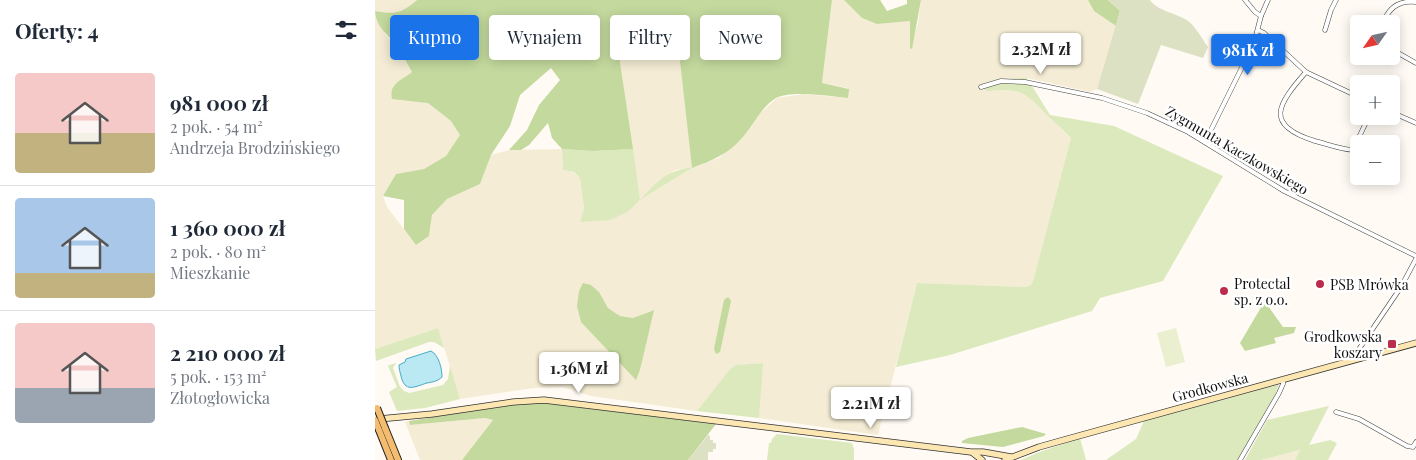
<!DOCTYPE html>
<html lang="pl">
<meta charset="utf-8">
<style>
:root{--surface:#fff;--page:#f6f6f7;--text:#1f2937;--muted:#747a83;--line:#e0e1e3;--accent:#1a73e8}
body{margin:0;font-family:"Playfair Display",serif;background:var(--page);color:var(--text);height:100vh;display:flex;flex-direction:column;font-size:19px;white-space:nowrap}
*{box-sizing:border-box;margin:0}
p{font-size:16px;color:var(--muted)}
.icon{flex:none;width:28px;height:28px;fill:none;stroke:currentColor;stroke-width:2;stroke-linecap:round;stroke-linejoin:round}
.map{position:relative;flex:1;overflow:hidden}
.sheet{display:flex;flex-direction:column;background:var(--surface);width:375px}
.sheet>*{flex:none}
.hud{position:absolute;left:15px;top:15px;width:475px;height:45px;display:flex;gap:10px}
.needle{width:32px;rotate:236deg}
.buttons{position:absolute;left:975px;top:15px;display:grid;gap:10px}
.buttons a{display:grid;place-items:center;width:50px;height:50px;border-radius:5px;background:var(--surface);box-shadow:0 2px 12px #0003;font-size:25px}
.price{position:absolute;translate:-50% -42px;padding:0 11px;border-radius:5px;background:#fff;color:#222;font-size:16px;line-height:32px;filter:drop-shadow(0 1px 2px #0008)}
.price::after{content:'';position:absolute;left:50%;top:30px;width:15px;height:11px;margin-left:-8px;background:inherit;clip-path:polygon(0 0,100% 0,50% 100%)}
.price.selected{background:var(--accent);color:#fff}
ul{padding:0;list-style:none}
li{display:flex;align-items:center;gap:15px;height:125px;padding:0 15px}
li+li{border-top:1px solid var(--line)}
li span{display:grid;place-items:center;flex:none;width:140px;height:100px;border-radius:5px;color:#555}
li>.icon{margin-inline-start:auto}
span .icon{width:60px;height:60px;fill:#fffc;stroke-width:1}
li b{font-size:21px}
h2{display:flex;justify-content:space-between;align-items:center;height:60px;padding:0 15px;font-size:21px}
.pill{padding:0 18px;border-radius:5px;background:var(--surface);box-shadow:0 2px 12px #0003;font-size:18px;line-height:45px}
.pill.selected{background:var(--accent);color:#fff}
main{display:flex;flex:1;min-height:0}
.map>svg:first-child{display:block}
</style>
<main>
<section class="sheet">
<h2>Oferty: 4<svg class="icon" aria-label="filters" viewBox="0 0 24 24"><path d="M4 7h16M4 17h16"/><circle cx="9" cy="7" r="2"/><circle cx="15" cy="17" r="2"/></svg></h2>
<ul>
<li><span style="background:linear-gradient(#f6c9c9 60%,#c2b280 0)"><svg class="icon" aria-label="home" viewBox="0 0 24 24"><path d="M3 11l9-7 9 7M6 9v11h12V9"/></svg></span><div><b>981 000 zł</b><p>2 pok. · 54 m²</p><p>Andrzeja Brodzińskiego</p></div></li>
<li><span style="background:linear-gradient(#a9c7e8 75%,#c2b280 0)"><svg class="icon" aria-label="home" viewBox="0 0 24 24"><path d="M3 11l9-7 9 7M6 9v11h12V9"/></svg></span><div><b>1 360 000 zł</b><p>2 pok. · 80 m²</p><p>Mieszkanie</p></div></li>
<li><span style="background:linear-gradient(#f6c9c9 65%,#9aa5b1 0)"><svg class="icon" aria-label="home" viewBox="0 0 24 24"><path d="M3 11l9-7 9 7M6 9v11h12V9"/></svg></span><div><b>2 210 000 zł</b><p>5 pok. · 153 m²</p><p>Złotogłowicka</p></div></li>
</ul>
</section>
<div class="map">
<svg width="1041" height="460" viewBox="0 0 1041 460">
<rect width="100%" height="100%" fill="#fffaf3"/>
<g fill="#f4ecd4" fill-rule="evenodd">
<path d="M0 0H42L32 8 17 14 0 11 1 18 12 37 21 45 37 72 17 87 53 103 76 121 85 135 71 156 49 169 21 174 8 196 12 207 41 245 54 236 57 215 72 199 105 184 116 155 134 150 187 149 188 170 198 172 205 178 209 208 205 222 265 201 243 49 259 31 275 28 289 34 305 54 317 167 300 170 282 182 267 199 317 168 344 158 366 139 379 119 402 98 429 94 473 98V88L447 83 457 0H469L487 18 502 24 535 21V48L543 24 546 0H713L719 11 741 26 722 89 715 92 652 78H637L636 83 612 91 637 90 650 94 659 100 696 138 658 281 655 286 649 287 542 283 503 435 384 418 387 363 361 365 355 369 322 411 216 396 188 387 159 388 85 399 63 328 0 349ZM216 285 224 292 233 308 245 316 258 318 278 310 265 370 261 379 241 358Z"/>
<polygon points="110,418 118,420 87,460 45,460 30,422 34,421 35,425"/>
<polygon points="926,450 920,460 886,460"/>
</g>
<g fill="#dbe9bd">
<path d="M637 78H652L675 115 739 126 848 176 788 281 725 298 717 311 575 355 521 367 542 283 649 287 655 286 658 281 696 138C688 129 679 122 670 113 648 89 644 89 612 91L608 88 626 82 635 83Z"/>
<path d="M187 149 218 151 258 149 265 200C284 180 289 172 317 167V168L265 200 252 212 235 220 205 222 209 208 205 178 199 172 188 170Z"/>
<polygon points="63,328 69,348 59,342 54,342 1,361 0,349"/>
<polygon points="21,363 18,368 25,387 29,391 34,393 68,385 73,379 75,366 85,399 50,408 22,411 14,392 22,387 13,366 14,365"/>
<polygon points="388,363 384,418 322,411 355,369 361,365"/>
<polygon points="902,385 904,386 899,397 863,460 731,460 761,439 769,421"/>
<polygon points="954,406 934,445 955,440 962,443 953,460 920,460 925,450 886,460 870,460 892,420"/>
<polygon points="402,434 477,443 479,449 479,460 392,460 394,443 396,443 397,439"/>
<polygon points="705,438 711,460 646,460 662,453"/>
</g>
<g fill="#c3d99d">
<path d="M42 0H457L447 83 474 89 473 98C456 96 415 90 401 98 385 108 378 126 366 139 353 154 336 161 317 168L304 52 289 34 275 28 259 31 243 49 258 149 218 151 187 149 177 138 173 123 154 145 146 150H134L152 130 164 105 185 80 176 68 145 95 135 126 116 155 105 184 72 199 57 215 54 236 41 245 29 229V200L8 196 21 174 49 169 71 156 85 135 76 121 53 103 17 99C14 83 26 81 37 72 32 64 28 55 23 47 14 35 1 28 0 11 20 15 27 13 42 0Z"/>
<polygon points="469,0 505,0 512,11 532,4 532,0 546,0 537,49 535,48 535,21 502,24 487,18"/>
<polygon points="713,0 733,0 745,11 741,26 719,11"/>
<polygon points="208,283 216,285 224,292 233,308 245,316 258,318 279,310 265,370 261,380 206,322 202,306 204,291"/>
<polygon points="353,297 356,301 345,352 341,354 339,349 349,300"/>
<polygon points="891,303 908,327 921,327 919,333 899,338 901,343 870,351 865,343 888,304"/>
<polygon points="167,403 341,424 313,460 87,460 118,420 110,418 35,425 34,421 141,404"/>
<polygon points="647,427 671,434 669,436 628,447 587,443 587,441 593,438"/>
</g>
<g fill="#dde1c4">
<path d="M733 0H775C782 11 802 13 813 21 821 27 827 39 833 47L828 58 786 45 763 104 722 89 745 11Z"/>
<polygon points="333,435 335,436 335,440 338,440 338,443 341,443 341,449 338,449 338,452 333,452 333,460 313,460"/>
</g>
<polygon fill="#eaf0cf" points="801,328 810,362 791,367 782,333"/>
<path fill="#bae9f4" stroke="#43abc9" d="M56 351C64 355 67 369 67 377 63 381 58 382 52 383 39 387 30 393 26 376 25 372 24 369 24 365L30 362 31 359Z"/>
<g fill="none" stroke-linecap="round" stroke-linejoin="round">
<g stroke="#434343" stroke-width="5">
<g id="street">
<polyline points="870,0 880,12 886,16"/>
<path d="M1008 24C1013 8 1024 0 1041 2"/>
<polyline points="883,30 889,33 931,72 984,97"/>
<polyline points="950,30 956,10 961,0"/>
<polyline points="1016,49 1041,63"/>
<path d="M931 72C903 104 888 125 940 141 952 144 965 149 978 150L994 116"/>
<polyline points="606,87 626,81 650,82 727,98 772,113 813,132 909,191 1041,256"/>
<polyline points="1016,112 1041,123"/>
<polyline points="830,142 879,43 886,16 893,0"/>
<polyline points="986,358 984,349 1026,287 1041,259"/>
<polyline points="961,412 984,419 1032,446 1038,447 1041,442"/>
<polyline points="865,460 904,393 908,384 908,380"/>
</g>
</g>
<g stroke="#323232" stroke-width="7">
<g id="secondary">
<polyline points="4,419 57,414 138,402 169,400 596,452 608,452 636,457"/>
<polyline points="598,453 607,460"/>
<polyline points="630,460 664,447 696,438 1041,343"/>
</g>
</g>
<g stroke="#212121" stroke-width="8">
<g id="primary">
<polyline points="10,428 23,460"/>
<polyline points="4,430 16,460"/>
</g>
</g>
<use href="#street" stroke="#fff" stroke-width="4"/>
<use href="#secondary" stroke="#fce6b1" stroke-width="5.5"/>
<use href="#primary" stroke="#f3bc6f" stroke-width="6"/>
<g stroke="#212121" stroke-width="8" stroke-linecap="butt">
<g id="primary-bridge">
<polyline points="2,408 10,428"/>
<polyline points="0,420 4,430"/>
</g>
</g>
<use href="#primary-bridge" stroke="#f3bc6f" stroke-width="6"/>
</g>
<g fill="#bc2c4c" stroke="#fff" stroke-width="2">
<circle cx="945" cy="284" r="5"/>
<circle cx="849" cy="291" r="5"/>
<rect x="1012" y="339" width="10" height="10" rx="2.5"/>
</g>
<g text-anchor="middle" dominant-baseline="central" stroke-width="5" stroke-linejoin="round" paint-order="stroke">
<g font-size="14" fill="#101010" stroke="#fff">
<text transform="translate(862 150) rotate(30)">Zygmunta Kaczkowskiego</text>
<text transform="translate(835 387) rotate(-15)">Grodkowska</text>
</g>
<g font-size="14" fill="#101010" stroke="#fff" text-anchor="start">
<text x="859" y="283">Protectal<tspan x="859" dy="16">sp. z o.o.</tspan></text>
<text x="955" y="284">PSB Mrówka</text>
<text x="1007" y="336" text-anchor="end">Grodkowska<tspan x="1007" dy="16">koszary</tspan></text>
</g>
</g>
</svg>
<div class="buttons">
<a><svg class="needle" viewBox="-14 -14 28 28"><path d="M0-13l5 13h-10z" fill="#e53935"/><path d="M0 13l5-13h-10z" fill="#747a83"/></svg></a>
<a>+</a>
<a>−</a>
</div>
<b class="price" style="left:666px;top:75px">2.32M zł</b>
<b class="price selected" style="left:873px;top:76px">981K zł</b>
<b class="price" style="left:204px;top:394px">1.36M zł</b>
<b class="price" style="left:496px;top:429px">2.21M zł</b>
<div class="hud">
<a class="pill selected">Kupno</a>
<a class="pill">Wynajem</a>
<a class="pill">Filtry</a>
<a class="pill">Nowe</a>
</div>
</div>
</main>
